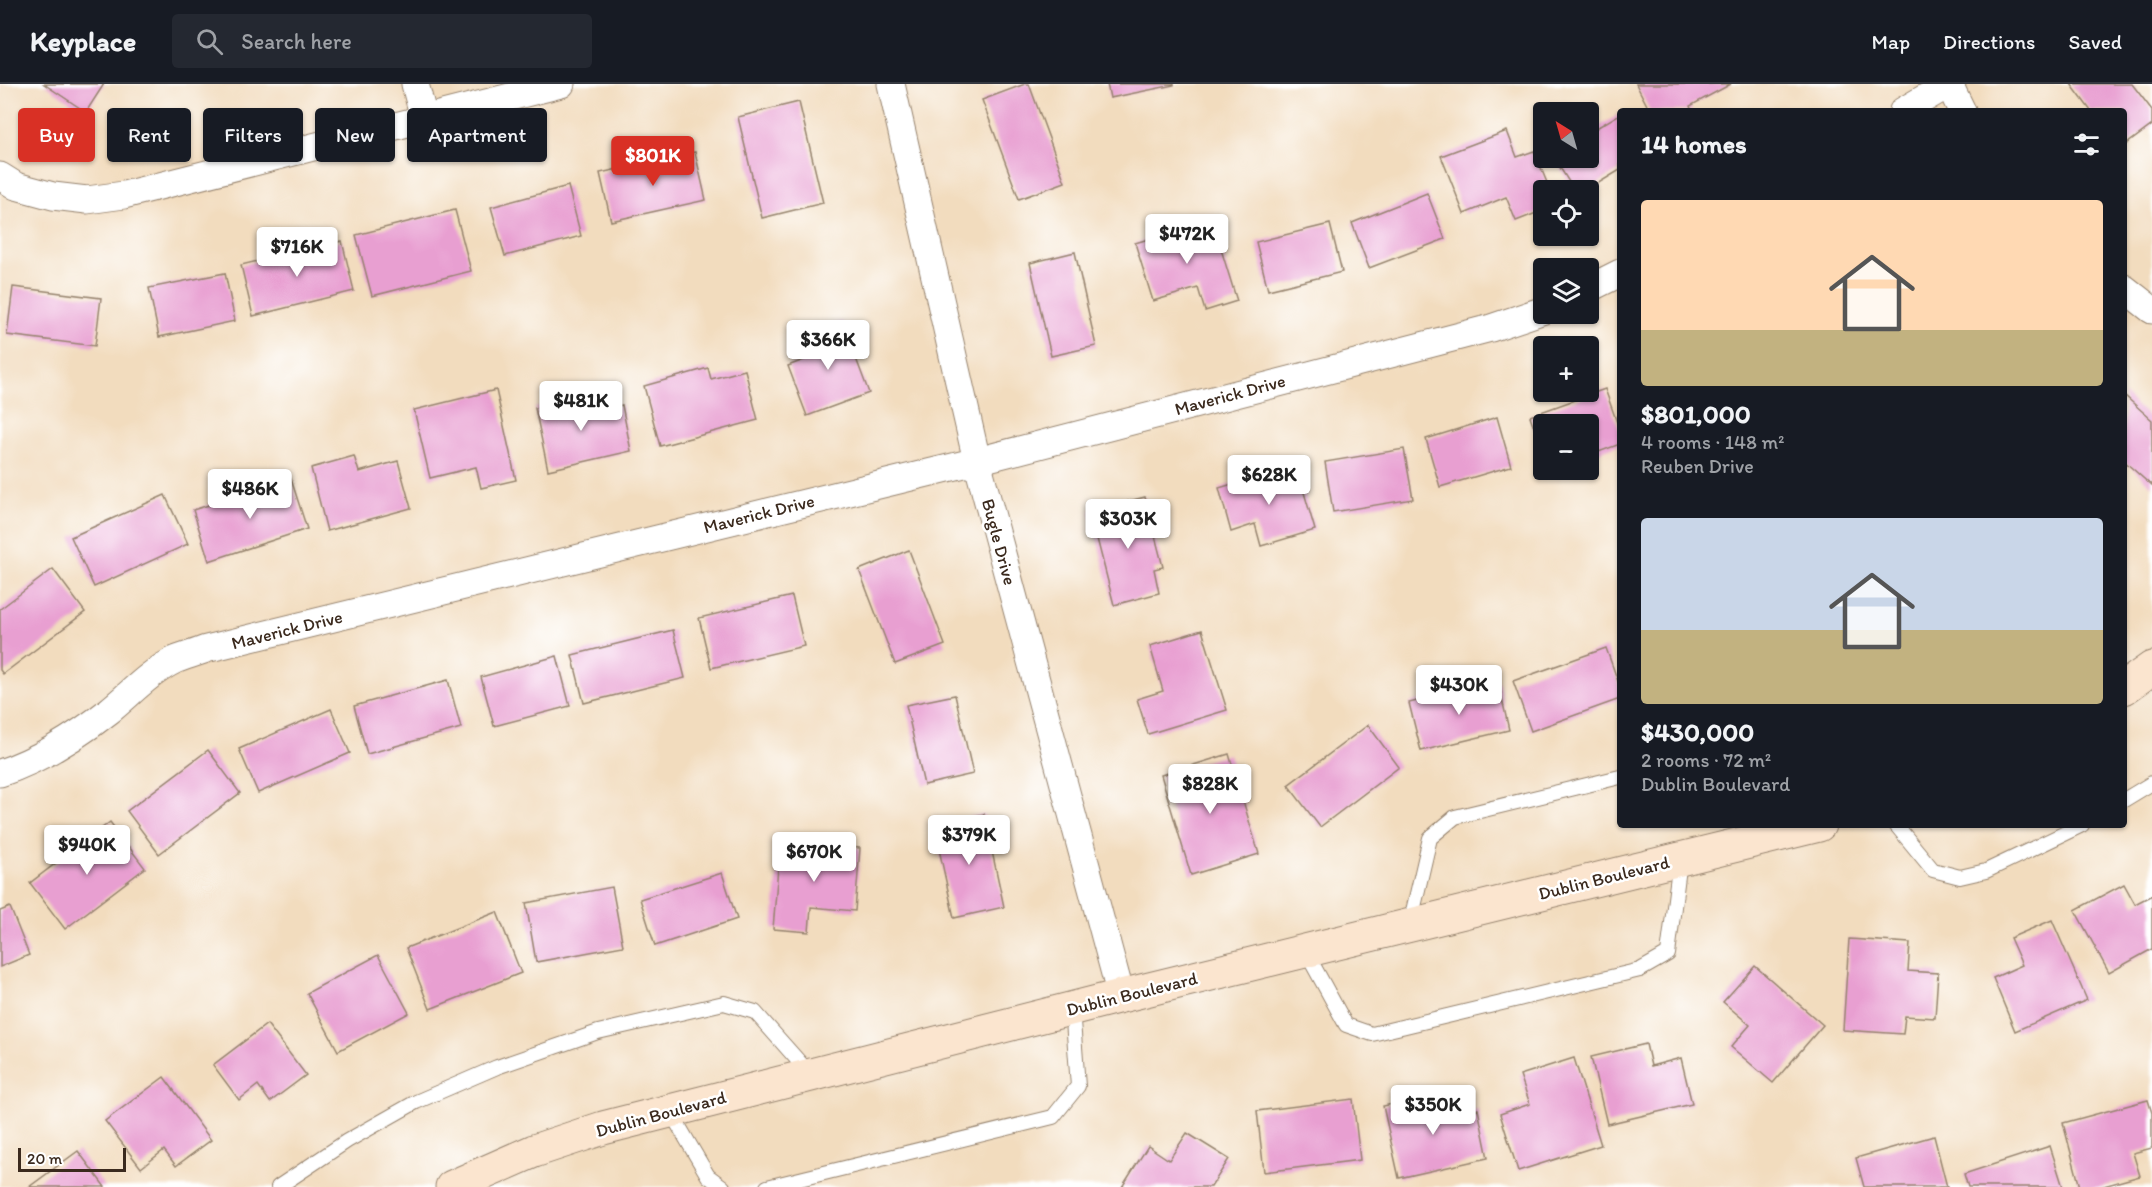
<!DOCTYPE html>
<meta charset="utf-8">
<style>
:root{--surface:#171b24;--page:#242831;--text:#f1f3f6;--muted:#9ea1a6;--line:#363941;--accent:#d93025}
body{margin:0;font-family:Itim,sans-serif;background:var(--page);color:var(--text);height:100vh;display:flex;flex-direction:column;font-size:22px;white-space:nowrap}
*{box-sizing:border-box;margin:0}
p{font-size:20px;color:var(--muted)}
.icon{flex:none;width:33px;height:33px;fill:none;stroke:currentColor;stroke-width:2;stroke-linecap:round;stroke-linejoin:round}
.map{position:relative;flex:1;overflow:hidden}
.drawer{position:absolute;left:1617px;top:24px;width:510px;height:720px;display:flex;flex-direction:column;background:var(--surface);border-radius:6px;box-shadow:0 2px 4px #0004}
.drawer>*{flex:none}
.banner{position:absolute;left:18px;top:24px;width:570px;height:54px;display:flex;gap:12px}
.needle{width:39px;rotate:323deg}
.buttons{position:absolute;left:1533px;top:18px;display:grid;gap:12px}
.buttons a{display:grid;place-items:center;width:66px;height:66px;border-radius:6px;background:var(--surface);box-shadow:0 2px 4px #0004;font-size:30px}
.scale{position:absolute;left:18px;bottom:15px;width:108px;box-sizing:border-box;padding-left:6px;border:3px solid #3b2a1e;border-top:0;font-size:16px;line-height:21px;white-space:nowrap;color:#3b2a1e;-webkit-text-stroke:4px #fff;paint-order:stroke}
.price{position:absolute;translate:-50% -51px;padding:0 14px;border-radius:6px;background:#fff;color:#222;font-size:20px;line-height:39px;filter:drop-shadow(0 2px 3px #0008)}
.price::after{content:'';position:absolute;left:50%;top:36px;width:18px;height:14px;margin-left:-9px;background:inherit;clip-path:polygon(0 0,100% 0,50% 100%)}
.price.selected{background:var(--accent);color:#fff}
ul{padding:0;list-style:none}
li{display:grid;align-content:center;gap:12px;height:318px;padding:0 24px}
li span{display:grid;place-items:center;height:186px;border-radius:6px;color:#555}
li>.icon{margin-inline-start:auto}
span .icon{width:108px;height:108px;fill:#fffc;stroke-width:1}
li b{font-size:26px}
h2{display:flex;justify-content:space-between;align-items:center;height:72px;padding:0 24px;font-size:26px}
.tag{padding:0 21px;border-radius:6px;background:var(--surface);box-shadow:0 2px 4px #0004;font-size:21px;line-height:54px}
.tag.selected{background:var(--accent);color:#fff}
header{display:flex;align-items:center;gap:36px;box-sizing:border-box;height:84px;padding:0 30px;background:var(--surface);border-bottom:2px solid var(--line)}
header strong{font-size:28px}
nav{display:flex;gap:33px;margin-inline-start:auto;font-size:21px}
.search{width:420px;height:54px;background:var(--page);display:flex;align-items:center;gap:15px;box-sizing:border-box;padding:0 21px;border-radius:6px;color:var(--muted);font-size:22px}
.map>svg:first-child{display:block}
</style>
<header>
<strong>Keyplace</strong>
<div class="search"><svg class="icon" aria-label="search" viewBox="0 0 24 24"><circle cx="10" cy="10" r="6"/><path d="M15 15l6 6"/></svg>Search here</div>
<nav><a>Map</a><a>Directions</a><a>Saved</a></nav>
</header>
<div class="map">
<svg width="2152" height="1103" viewBox="0 0 2152 1103">
<rect width="100%" height="100%" fill="#fff"/>
<filter id="ink" filterUnits="userSpaceOnUse"><feTurbulence type="fractalNoise" baseFrequency=".0167" numOctaves="2"/><feDisplacementMap in="SourceGraphic" scale="12" xChannelSelector="R" yChannelSelector="G"/><feConvolveMatrix kernelMatrix="1 2 1 2 8 2 1 2 1" color-interpolation-filters="sRGB"/></filter>
<filter id="wash" filterUnits="userSpaceOnUse"><feTurbulence type="fractalNoise" baseFrequency=".008" numOctaves="4" result="noise"/><feDisplacementMap in="SourceGraphic" scale="24" xChannelSelector="R" yChannelSelector="G"/><feGaussianBlur stdDeviation="1.35" result="paint"/><feColorMatrix in="noise" values="0 0 0 0 0 0 0 0 0 0 0 0 0 0 0 0 0 1.4 0 .05"/><feComposite in="paint" operator="in"/></filter>
<g filter="url(#wash)">
<rect width="100%" height="100%" fill="#f2dcbe"/>
<g id="blocks">
<g fill="#e89fd1">
<polygon points="44,0 104,0 86,28"/>
<polygon points="1025,0 1029,0 1065,98 1019,115 982,16"/>
<polygon points="1107,0 1174,0 1174,1 1110,14"/>
<polygon points="1636,0 1731,0 1690,22 1692,27 1650,27"/>
<polygon points="2071,0 2132,0 2152,26 2152,41 2124,62 2124,27 2091,27"/>
<polygon points="799,18 823,119 762,134 738,33"/>
<polygon points="1620,30 1620,86 1587,106 1574,106 1554,74 1588,74 1588,49"/>
<polygon points="1507,47 1517,73 1534,67 1550,106 1544,106 1544,126 1516,137 1506,113 1464,130 1441,72"/>
<polygon points="695,68 706,116 611,137 600,89"/>
<polygon points="568,102 581,152 505,172 491,123"/>
<polygon points="1427,109 1445,155 1369,184 1352,139"/>
<polygon points="455,126 471,187 372,212 356,151"/>
<polygon points="1212,136 1237,217 1205,227 1198,204 1153,217 1135,159"/>
<polygon points="1330,140 1342,188 1268,206 1256,158"/>
<polygon points="342,157 354,207 253,232 241,181"/>
<polygon points="1075,168 1096,262 1051,272 1030,179"/>
<polygon points="225,189 235,237 159,253 149,204"/>
<polygon points="13,203 101,214 95,262 7,251"/>
<polygon points="842,237 869,309 807,332 788,282 814,272 806,251"/>
<polygon points="708,284 711,295 745,286 758,336 660,362 644,302"/>
<polygon points="1605,305 1620,347 1620,360 1588,372 1588,340 1544,340 1543,368 1530,332"/>
<polygon points="496,306 516,396 481,404 476,383 430,394 414,326"/>
<polygon points="591,311 594,327 622,321 631,367 548,386 535,324"/>
<polygon points="2124,311 2152,336 2152,402 2124,377"/>
<polygon points="1497,333 1511,382 1440,403 1426,355"/>
<polygon points="1404,365 1413,415 1333,428 1325,378"/>
<polygon points="354,372 359,388 398,377 411,424 327,447 311,384"/>
<polygon points="1296,381 1315,446 1261,462 1255,440 1231,448 1219,404"/>
<polygon points="291,395 307,445 209,477 193,426"/>
<polygon points="165,411 188,460 94,503 71,453"/>
<polygon points="1145,413 1163,483 1154,485 1159,509 1114,521 1090,427"/>
<polygon points="909,466 945,561 895,580 859,486"/>
<polygon points="53,485 85,528 3,590 0,586 0,525"/>
<polygon points="792,512 804,562 711,584 699,534"/>
<polygon points="673,546 685,594 584,619 572,571"/>
<polygon points="1202,546 1227,626 1148,650 1137,615 1163,607 1150,562"/>
<polygon points="1606,564 1620,603 1620,615 1531,647 1513,597"/>
<polygon points="557,572 570,622 494,642 481,593"/>
<polygon points="448,596 461,644 367,670 354,622"/>
<polygon points="1498,597 1509,646 1421,667 1409,619"/>
<polygon points="955,611 973,690 924,701 906,621"/>
<polygon points="331,625 350,669 258,709 239,665"/>
<polygon points="1368,641 1399,683 1320,743 1288,701"/>
<polygon points="208,666 240,709 159,770 127,727"/>
<polygon points="1229,670 1259,770 1191,791 1161,691"/>
<polygon points="984,730 1004,823 954,834 934,742"/>
<polygon points="110,738 145,784 65,845 30,799"/>
<polygon points="780,758 860,764 855,827 811,823 809,848 773,845"/>
<polygon points="722,789 737,835 655,862 640,815"/>
<polygon points="2124,800 2135,820 2152,811 2152,865 2109,889 2075,826"/>
<polygon points="612,803 623,862 536,878 526,819"/>
<polygon points="10,823 29,871 0,883 0,827"/>
<polygon points="497,828 521,889 430,925 406,864"/>
<polygon points="2052,836 2087,916 2015,947 1993,894 2022,881 2010,854"/>
<polygon points="1849,855 1910,859 1908,887 1938,889 1935,934 1905,932 1903,950 1843,946"/>
<polygon points="378,871 409,929 338,967 307,909"/>
<polygon points="1755,882 1823,941 1773,999 1731,963 1750,941 1723,918"/>
<polygon points="267,940 306,991 270,1018 258,1001 239,1016 213,981"/>
<polygon points="1646,960 1651,982 1681,974 1692,1020 1607,1040 1591,973"/>
<polygon points="1574,974 1601,1061 1518,1087 1500,1030 1530,1020 1520,991"/>
<polygon points="164,993 211,1056 176,1082 164,1066 141,1084 105,1037"/>
<polygon points="1440,1010 1445,1033 1478,1025 1488,1074 1399,1094 1383,1022"/>
<polygon points="1353,1015 1360,1076 1264,1088 1257,1027"/>
<polygon points="2148,1016 2152,1029 2152,1064 2133,1069 2140,1092 2100,1103 2080,1103 2063,1039"/>
<polygon points="1187,1049 1229,1075 1211,1103 1122,1103 1148,1062 1169,1076"/>
<polygon points="1934,1052 1947,1103 1864,1103 1856,1074"/>
<polygon points="2050,1062 2063,1103 1968,1103 1964,1090"/>
<polygon points="78,1067 105,1103 29,1103"/>
</g>
</g>
</g>
<g filter="url(#ink)">
<use href="#blocks" fill-opacity="0" stroke="#96836e" stroke-width="1.5"/>
<g fill="none" stroke-linecap="round" stroke-linejoin="round">
<g stroke="#96836e" stroke-width="16">
<g id="service">
<polyline points="2124,716 2152,699"/>
<polyline points="1896,741 1933,786 1960,793 1986,787 2082,741"/>
<polyline points="1410,840 1430,754 1455,733 1620,693"/>
<polyline points="1306,868 1346,941 1372,950 1640,886 1668,870 1680,776"/>
<polyline points="670,1027 708,1092 723,1103"/>
<polyline points="278,1103 347,1057 416,1018 497,983 598,948 724,919 755,928 810,990"/>
<polyline points="767,1103 1053,1033 1078,1002 1072,924"/>
</g>
</g>
<g stroke="#96836e" stroke-width="29">
<g id="minor">
<polyline points="415,0 424,34"/>
<polyline points="891,0 977,377 1121,912"/>
<polyline points="1949,0 1962,27"/>
<polyline points="1903,27 1949,0"/>
<polyline points="0,92 16,102 53,112 87,116 124,111 561,0"/>
<polyline points="2124,204 2152,226"/>
<polyline points="1588,205 1620,189"/>
<path d="M0 689C39 676 76 653 109 627 130 610 150 588 175 576 185 572 196 569 206 565L977 377 1491 244 1544 226"/>
</g>
</g>
<g stroke="#96836e" stroke-width="35">
<g id="secondary">
<polyline points="2124,604 2152,584"/>
<polyline points="452,1103 534,1067 603,1044 1121,912 1819,741"/>
</g>
</g>
<use href="#service" stroke="#fff" stroke-width="14"/>
<use href="#minor" stroke="#fff" stroke-width="27"/>
<use href="#secondary" stroke="#fbe5cf" stroke-width="33"/>
</g>
</g>
<g text-anchor="middle" dominant-baseline="central" stroke-width="5" stroke-linejoin="round" paint-order="stroke">
<g font-size="18" fill="#3b2a1e" stroke="#fff">
<text transform="translate(1230 311) rotate(-15)">Maverick Drive</text>
<text transform="translate(759 430) rotate(-14)">Maverick Drive</text>
<text transform="translate(999 458) rotate(75)">Bugle Drive</text>
<text transform="translate(287 546) rotate(-14)">Maverick Drive</text>
<text transform="translate(1604 794) rotate(-14)">Dublin Boulevard</text>
<text transform="translate(1132 910) rotate(-14)">Dublin Boulevard</text>
<text transform="translate(661 1030) rotate(-15)">Dublin Boulevard</text>
</g>
</g>
</svg>
<div class="buttons">
<a><svg class="needle" viewBox="-14 -14 28 28"><path d="M0-13l5 13h-10z" fill="#e53935"/><path d="M0 13l5-13h-10z" fill="#9ea1a6"/></svg></a>
<a><svg class="icon" aria-label="locate" viewBox="0 0 24 24"><circle cx="12" cy="12" r="6"/><path d="M12 2v4M12 18v4M2 12h4M18 12h4"/></svg></a>
<a><svg class="icon" aria-label="layers" viewBox="0 0 24 24"><path d="M12 4l9 5-9 5-9-5zM3 14l9 5 9-5"/></svg></a>
<a>+</a>
<a>−</a>
</div>
<div class="scale">20 m</div>
<b class="price selected" style="left:653px;top:103px">$801K</b>
<b class="price" style="left:1187px;top:181px">$472K</b>
<b class="price" style="left:297px;top:194px">$716K</b>
<b class="price" style="left:828px;top:287px">$366K</b>
<b class="price" style="left:581px;top:348px">$481K</b>
<b class="price" style="left:1269px;top:422px">$628K</b>
<b class="price" style="left:250px;top:436px">$486K</b>
<b class="price" style="left:1128px;top:466px">$303K</b>
<b class="price" style="left:1459px;top:632px">$430K</b>
<b class="price" style="left:1210px;top:731px">$828K</b>
<b class="price" style="left:969px;top:782px">$379K</b>
<b class="price" style="left:87px;top:792px">$940K</b>
<b class="price" style="left:814px;top:799px">$670K</b>
<b class="price" style="left:1433px;top:1052px">$350K</b>
<div class="banner">
<a class="tag selected">Buy</a>
<a class="tag">Rent</a>
<a class="tag">Filters</a>
<a class="tag">New</a>
<a class="tag">Apartment</a>
</div>
<section class="drawer">
<h2>14 homes<svg class="icon" aria-label="filters" viewBox="0 0 24 24"><path d="M4 7h16M4 17h16"/><circle cx="9" cy="7" r="2"/><circle cx="15" cy="17" r="2"/></svg></h2>
<ul>
<li><span style="background:linear-gradient(#ffd9b3 70%,#c2b280 0)"><svg class="icon" aria-label="home" viewBox="0 0 24 24"><path d="M3 11l9-7 9 7M6 9v11h12V9"/></svg></span><div><b>$801,000</b><p>4 rooms · 148 m²</p><p>Reuben Drive</p></div></li>
<li><span style="background:linear-gradient(#c9d6e8 60%,#c2b280 0)"><svg class="icon" aria-label="home" viewBox="0 0 24 24"><path d="M3 11l9-7 9 7M6 9v11h12V9"/></svg></span><div><b>$430,000</b><p>2 rooms · 72 m²</p><p>Dublin Boulevard</p></div></li>
</ul>
</section>
</div>
